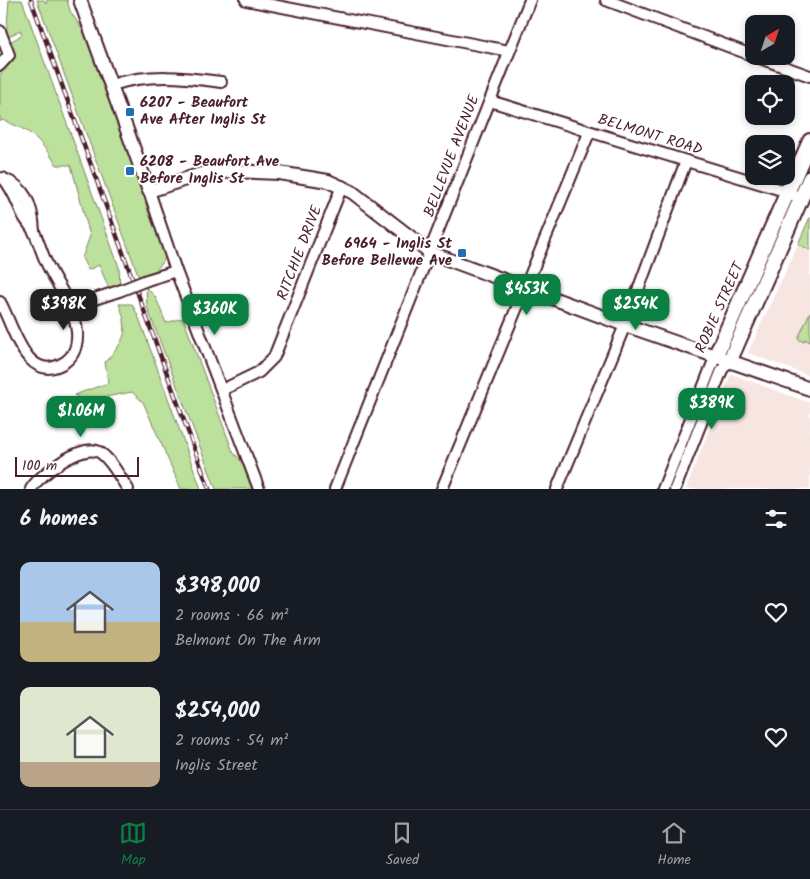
<!DOCTYPE html>
<meta charset="utf-8">
<style>
:root{--surface:#171b24;--page:#20242c;--text:#f1f3f6;--muted:#9ea1a6;--line:#363941;--accent:#0b8043}
body{margin:0;font-family:Kalam,sans-serif;background:var(--page);color:var(--text);height:100vh;display:flex;flex-direction:column;font-size:19px;white-space:nowrap}
*{box-sizing:border-box;margin:0}
p{font-size:16px;color:var(--muted)}
.icon{flex:none;width:28px;height:28px;fill:none;stroke:currentColor;stroke-width:2;stroke-linecap:round;stroke-linejoin:round}
.map{position:relative;height:489px;overflow:hidden}
.drawer{display:flex;flex-direction:column;background:var(--surface);flex:1}
.drawer>*{flex:none}
.needle{width:32px;rotate:39deg}
.controls{position:absolute;left:745px;top:15px;display:grid;gap:10px}
.controls a{display:grid;place-items:center;width:50px;height:50px;border-radius:10px;background:var(--surface);box-shadow:0 2px 8px #0003;font-size:25px}
.scale{position:absolute;left:15px;bottom:12px;width:124px;box-sizing:border-box;padding-left:5px;border:2px solid #4a1f2b;border-top:0;font-size:14px;line-height:18px;white-space:nowrap;color:#4a1f2b;-webkit-text-stroke:4px #fff;paint-order:stroke}
.price{position:absolute;translate:-50% -42px;padding:0 11px;border-radius:10px;background:var(--accent);color:#fff;font-size:16px;line-height:32px;filter:drop-shadow(0 1px 2px #0008)}
.price::after{content:'';position:absolute;left:50%;top:30px;width:15px;height:11px;margin-left:-8px;background:inherit;clip-path:polygon(0 0,100% 0,50% 100%)}
.price.on{background:#222;color:#fff}
ul{padding:0;list-style:none}
li{display:flex;align-items:center;gap:15px;height:125px;padding:0 20px}
li span{display:grid;place-items:center;flex:none;width:140px;height:100px;border-radius:10px;color:#555}
li>.icon{margin-inline-start:auto}
span .icon{width:60px;height:60px;fill:#fffc;stroke-width:1}
li b{font-size:21px}
h2{display:flex;justify-content:space-between;align-items:center;height:60px;padding:0 20px;font-size:21px}
.tabs{display:flex;justify-content:space-around;align-items:center;height:70px;border-top:1px solid var(--line);background:var(--surface);font-size:14px;color:var(--muted)}
.tabs a{display:grid;justify-items:center;gap:2px}
.tabs .on{color:var(--accent)}
.map>svg:first-child{display:block}
</style>
<div class="map">
<svg width="810" height="489" viewBox="0 0 810 489">
<rect width="100%" height="100%" fill="#fff"/>
<filter id="ink" filterUnits="userSpaceOnUse"><feTurbulence type="fractalNoise" baseFrequency=".02" numOctaves="2"/><feDisplacementMap in="SourceGraphic" scale="10" xChannelSelector="R" yChannelSelector="G"/><feConvolveMatrix kernelMatrix="1 2 1 2 8 2 1 2 1" color-interpolation-filters="sRGB"/></filter>
<g filter="url(#ink)">
<g fill="#f7e5e2">
<polygon points="798,244 810,250 810,376 748,353"/>
<polygon points="731,374 810,403 810,489 686,489"/>
</g>
<g fill="#bbe19d" stroke="#828064">
<path d="M9 0H22L119 267 120 288 110 291 99 265 88 270 82 258 90 236 71 165H57C38 138 34 132 2 120L0 122V75L12 54 8 43 22 35 20 30 6 39Z"/>
<path d="M37 0H44L46 3 47 0H67L70 11 84 32 144 194C147 216 159 235 167 256L153 274 140 280Z"/>
<polygon points="810,217 810,250 798,244"/>
<polygon points="146,287 156,298 166,323 183,318 233,452 242,462 252,489 216,489 147,307"/>
<path d="M119 304H132L139 318 201 489H181L143 402 132 392 84 401 74 395 108 383 105 362C125 341 130 332 119 304Z"/>
<polygon points="810,312 810,342 805,339 804,342 798,339"/>
</g>
<g fill="none" stroke-linecap="round" stroke-linejoin="round">
<g stroke="#4a1f2b" stroke-width="14">
<g id="minor">
<polyline points="246,0 509,51"/>
<polyline points="606,0 754,56"/>
<polyline points="0,31 9,55 0,65"/>
<polyline points="754,56 810,76"/>
<path d="M112 85C149 73 183 77 221 82"/>
<polyline points="490,101 788,192 801,199"/>
<path d="M6 180C27 188 33 210 34 231"/>
<polyline points="149,191 176,271 259,489"/>
<polyline points="147,280 176,271"/>
<path d="M0 302C13 324 26 387 65 362 75 355 78 343 77 332 75 307 56 284 46 262 42 253 39 243 35 234 32 227 26 221 23 215 17 202 13 189 3 178"/>
<polyline points="70,307 119,291"/>
<polyline points="222,390 259,372 274,357 342,186"/>
<path d="M31 489C39 475 82 443 99 452 111 459 120 478 128 489"/>
<polyline points="335,489 530,0"/>
<polyline points="442,489 589,133"/>
<polyline points="557,489 625,325 686,161"/>
<polyline points="663,489 716,355"/>
<polyline points="675,489 722,370 730,360"/>
</g>
</g>
<g stroke="#4a1f2b" stroke-width="16">
<polyline id="tertiary" points="80,0 149,191 201,174 233,171 279,173 328,181 352,192 431,253 625,325 810,389"/>
</g>
<g stroke="#4a1f2b" stroke-width="18">
<g id="secondary">
<polyline points="716,355 810,141"/>
<polyline points="730,360 810,178"/>
</g>
</g>
<use href="#minor" stroke="#fff" stroke-width="10"/>
<use href="#tertiary" stroke="#fff" stroke-width="12"/>
<use href="#secondary" stroke="#fff" stroke-width="14"/>
<g stroke="#4a1f2b" stroke-width="4.5">
<polyline id="rail" points="31,0 209,489"/>
</g>
<use href="#rail" stroke="#fff" stroke-width="2.5" stroke-dasharray="8" stroke-linecap="butt"/>
<g stroke="#4a1f2b" stroke-width="14" stroke-linecap="butt">
<polyline id="minor-bridge" points="119,291 147,280"/>
</g>
<use href="#minor-bridge" stroke="#fff" stroke-width="10"/>
</g>
</g>
<g fill="#1f6fb2" stroke="#fff" stroke-width="2">
<rect x="125" y="107" width="10" height="10" rx="2.5"/>
<rect x="125" y="166" width="10" height="10" rx="2.5"/>
<rect x="457" y="248" width="10" height="10" rx="2.5"/>
</g>
<g text-anchor="middle" dominant-baseline="central" stroke-width="4" stroke-linejoin="round" paint-order="stroke">
<g font-size="15" font-weight="bold" fill="#4a1f2b" stroke="#fff" text-anchor="start">
<text x="140" y="103">6207 - Beaufort<tspan x="140" dy="17">Ave After Inglis St</tspan></text>
<text x="140" y="162">6208 - Beaufort Ave<tspan x="140" dy="17">Before Inglis St</tspan></text>
<text x="452" y="244" text-anchor="end">6964 - Inglis St<tspan x="452" dy="17">Before Bellevue Ave</tspan></text>
</g>
<g font-size="15" fill="#4a1f2b" stroke="#fff">
<text transform="translate(650 135) rotate(17)">BELMONT ROAD</text>
<text transform="translate(452 156) rotate(-69)">BELLEVUE AVENUE</text>
<text transform="translate(300 253) rotate(-69)">RITCHIE DRIVE</text>
<text transform="translate(720 308) rotate(-66)">ROBIE STREET</text>
</g>
</g>
</svg>
<div class="controls">
<a><svg class="needle" viewBox="-14 -14 28 28"><path d="M0-13l5 13h-10z" fill="#e53935"/><path d="M0 13l5-13h-10z" fill="#9ea1a6"/></svg></a>
<a><svg class="icon" aria-label="locate" viewBox="0 0 24 24"><circle cx="12" cy="12" r="6"/><path d="M12 2v4M12 18v4M2 12h4M18 12h4"/></svg></a>
<a><svg class="icon" aria-label="layers" viewBox="0 0 24 24"><path d="M12 4l9 5-9 5-9-5zM3 14l9 5 9-5"/></svg></a>
</div>
<div class="scale">100 m</div>
<b class="price" style="left:527px;top:316px">$453K</b>
<b class="price on" style="left:64px;top:331px">$398K</b>
<b class="price" style="left:636px;top:331px">$254K</b>
<b class="price" style="left:215px;top:336px">$360K</b>
<b class="price" style="left:712px;top:430px">$389K</b>
<b class="price" style="left:81px;top:438px">$1.06M</b>
</div>
<section class="drawer">
<h2>6 homes<svg class="icon" aria-label="filters" viewBox="0 0 24 24"><path d="M4 7h16M4 17h16"/><circle cx="9" cy="7" r="2"/><circle cx="15" cy="17" r="2"/></svg></h2>
<ul>
<li><span style="background:linear-gradient(#a9c7e8 60%,#c2b280 0)"><svg class="icon" aria-label="home" viewBox="0 0 24 24"><path d="M3 11l9-7 9 7M6 9v11h12V9"/></svg></span><div><b>$398,000</b><p>2 rooms · 66 m²</p><p>Belmont On The Arm</p></div><svg class="icon" aria-label="heart" viewBox="0 0 24 24"><path d="M12 20l-8-8c-3-5 5-10 8-4 3-6 11-1 8 4z"/></svg></li>
<li><span style="background:linear-gradient(#dfe7d0 75%,#b9a48a 0)"><svg class="icon" aria-label="home" viewBox="0 0 24 24"><path d="M3 11l9-7 9 7M6 9v11h12V9"/></svg></span><div><b>$254,000</b><p>2 rooms · 54 m²</p><p>Inglis Street</p></div><svg class="icon" aria-label="heart" viewBox="0 0 24 24"><path d="M12 20l-8-8c-3-5 5-10 8-4 3-6 11-1 8 4z"/></svg></li>
</ul>
</section>
<nav class="tabs">
<a class="on"><svg class="icon" aria-label="map" viewBox="0 0 24 24"><path d="M3 6l6-2 6 2 6-2v14l-6 2-6-2-6 2zM9 4v14M15 6v14"/></svg>Map</a>
<a><svg class="icon" aria-label="saved" viewBox="0 0 24 24"><path d="M7 4h10v16l-5-4-5 4z"/></svg>Saved</a>
<a><svg class="icon" aria-label="home" viewBox="0 0 24 24"><path d="M3 11l9-7 9 7M6 9v11h12V9"/></svg>Home</a>
</nav>
